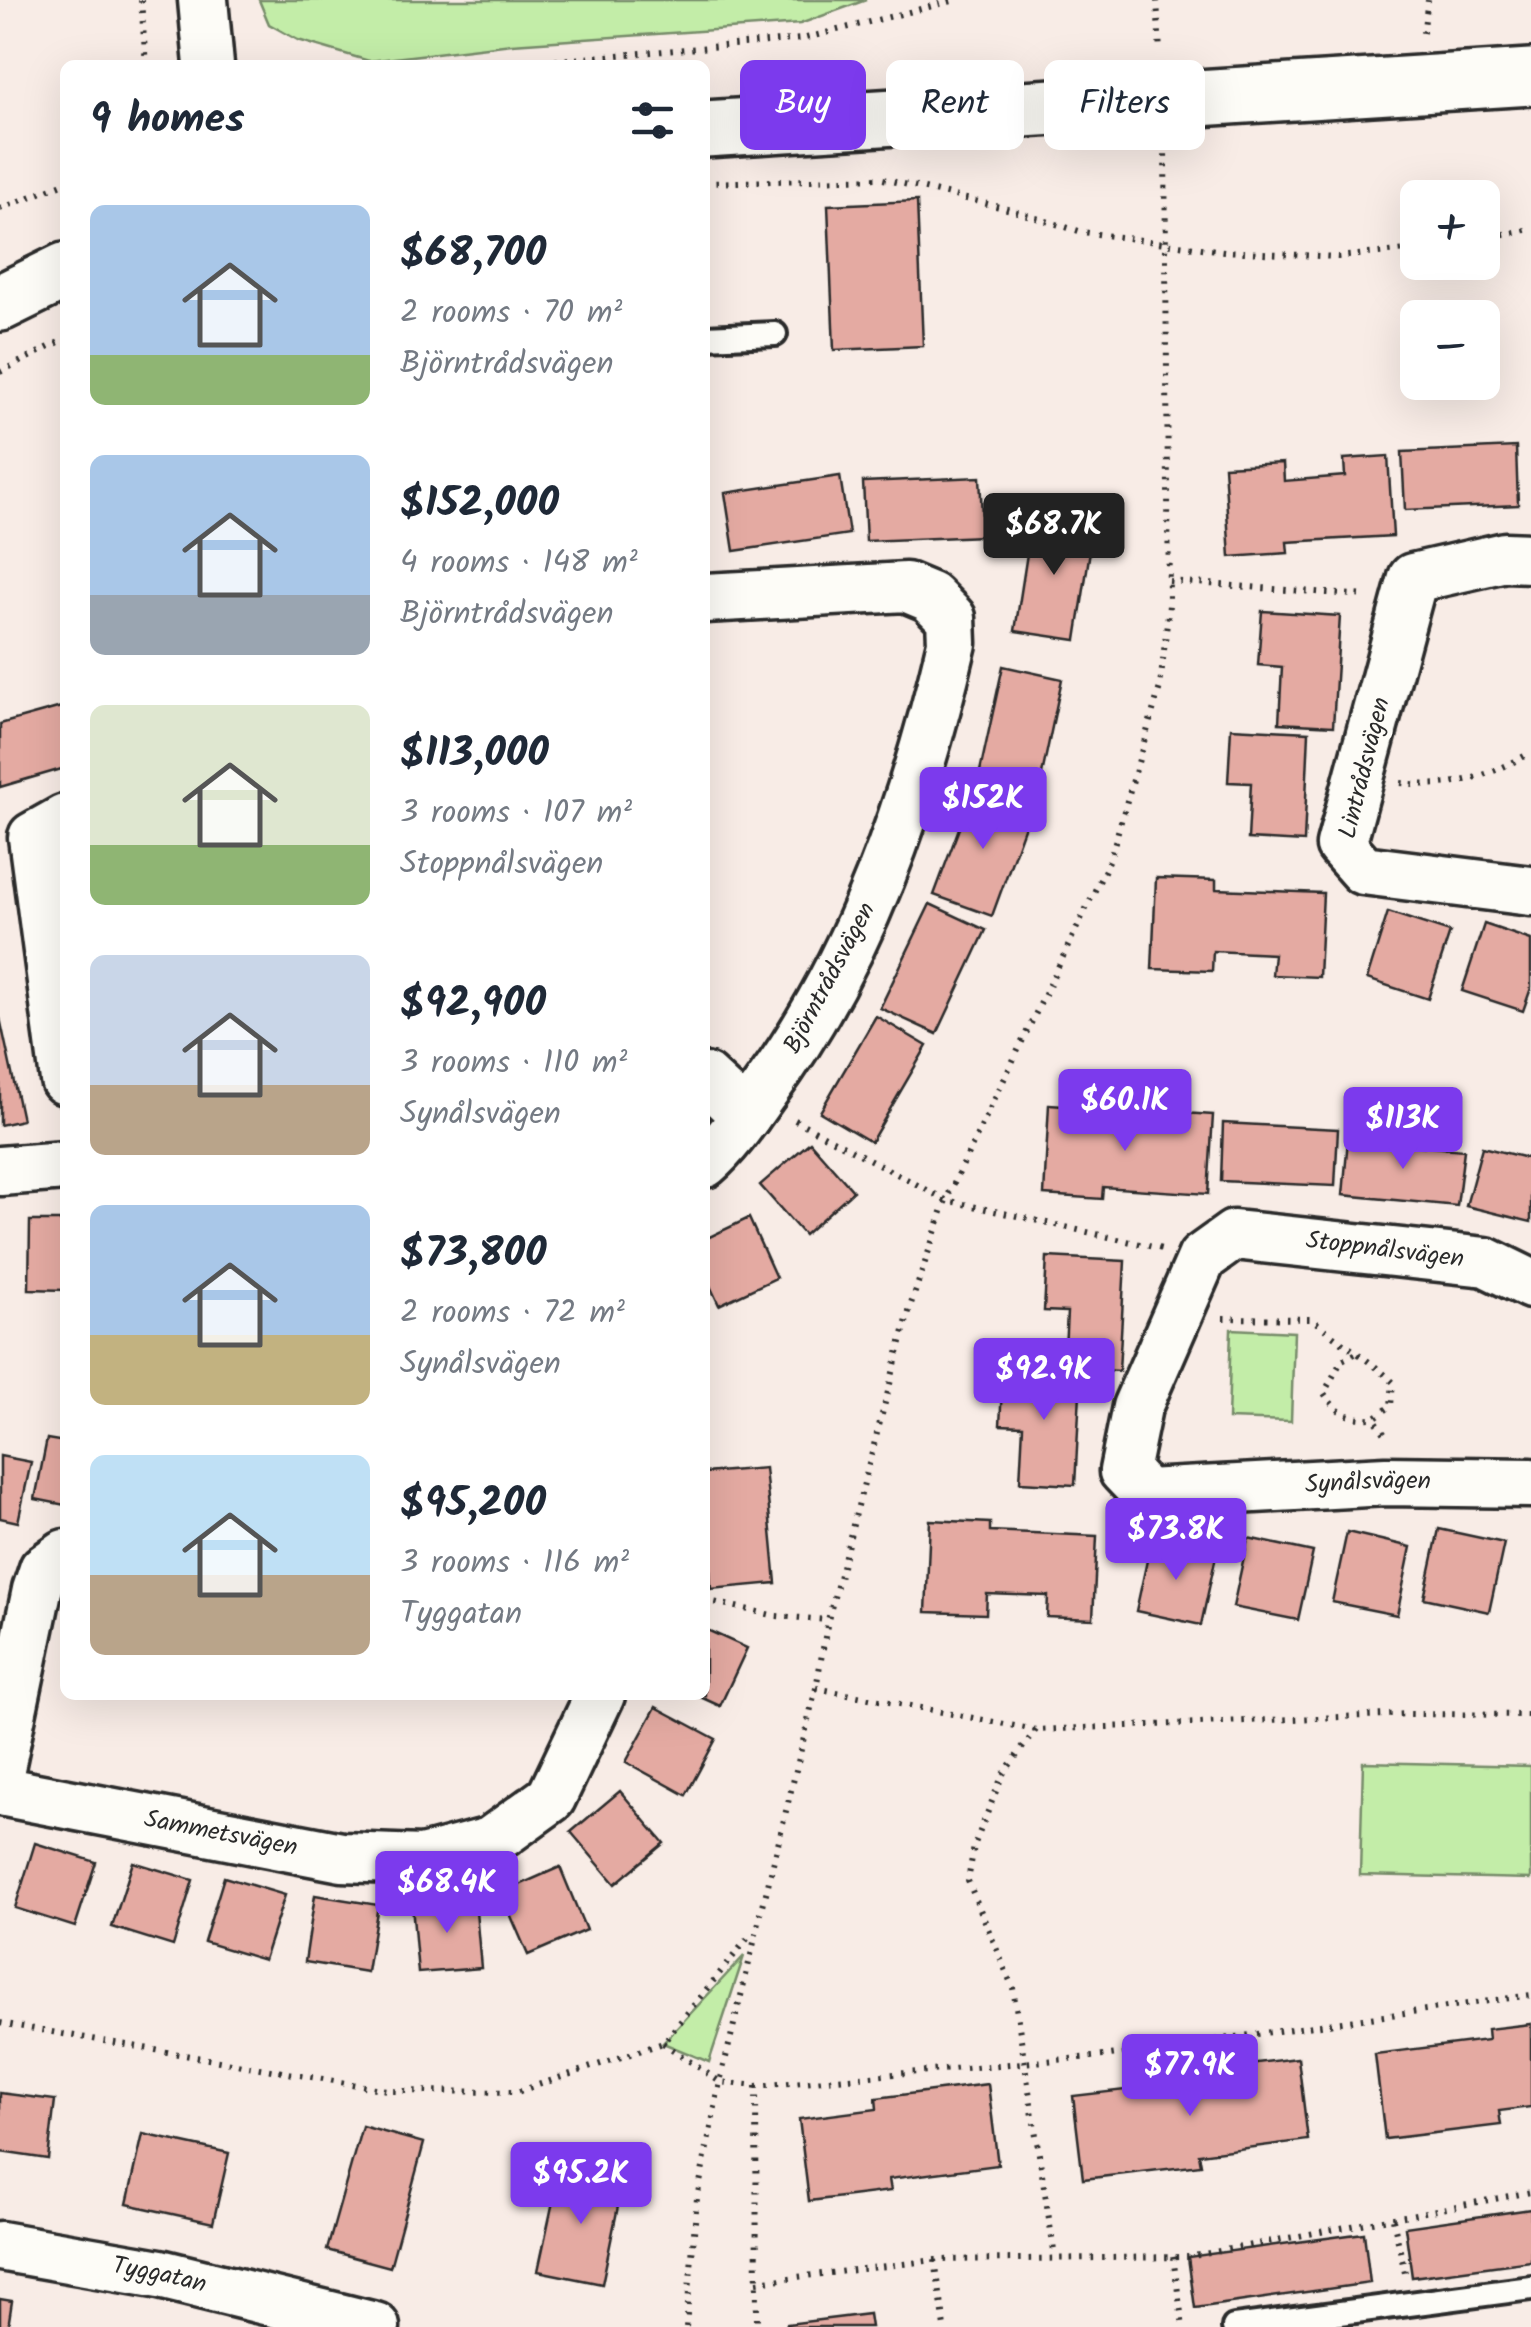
<!DOCTYPE html>
<meta charset="utf-8">
<style>
:root{--surface:#fff;--page:#f2f2f3;--text:#1f2937;--muted:#747a83;--accent:#7c3aed}
body{margin:0;font-family:Kalam,sans-serif;background:var(--page);color:var(--text);height:100vh;display:flex;flex-direction:column;font-size:38px;white-space:nowrap}
*{box-sizing:border-box;margin:0}
p{font-size:32px;color:var(--muted)}
.icon{flex:none;width:55px;height:55px;fill:none;stroke:currentColor;stroke-width:2;stroke-linecap:round;stroke-linejoin:round}
.map{position:relative;flex:1;overflow:hidden}
.side{position:absolute;left:60px;top:60px;width:650px;height:1640px;display:flex;flex-direction:column;background:var(--surface);border-radius:15px;box-shadow:0 10px 40px #0002}
.side>*{flex:none}
.guide{position:absolute;left:740px;top:60px;width:640px;height:90px;display:flex;gap:20px}
.buttons{position:absolute;left:1400px;top:180px;display:grid;gap:20px}
.buttons a{display:grid;place-items:center;width:100px;height:100px;border-radius:15px;background:var(--surface);box-shadow:0 10px 40px #0002;font-size:50px}
.price{position:absolute;translate:-50% -85px;padding:0 22px;border-radius:10px;background:var(--accent);color:#fff;font-size:32px;line-height:65px;filter:drop-shadow(0 2px 5px #0008)}
.price::after{content:'';position:absolute;left:50%;top:60px;width:30px;height:22px;margin-left:-15px;background:inherit;clip-path:polygon(0 0,100% 0,50% 100%)}
.price.selected{background:#222;color:#fff}
ul{padding:0;list-style:none}
li{display:flex;align-items:center;gap:30px;height:250px;padding:0 30px}
li span{display:grid;place-items:center;flex:none;width:280px;height:200px;border-radius:15px;color:#555}
li>.icon{margin-inline-start:auto}
span .icon{width:120px;height:120px;fill:#fffc;stroke-width:1}
li b{font-size:42px}
h2{display:flex;justify-content:space-between;align-items:center;height:120px;padding:0 30px;font-size:42px}
.tag{padding:0 35px;border-radius:15px;background:var(--surface);box-shadow:0 10px 40px #0002;font-size:35px;line-height:90px}
.tag.selected{background:var(--accent);color:#fff}
.map>svg:first-child{display:block}
</style>
<div class="map">
<svg width="1531" height="2327" viewBox="0 0 1531 2327">
<rect width="100%" height="100%" fill="#f8ece6"/>
<filter id="ink" filterUnits="userSpaceOnUse"><feTurbulence type="fractalNoise" baseFrequency=".01" numOctaves="2"/><feDisplacementMap in="SourceGraphic" scale="20" xChannelSelector="R" yChannelSelector="G"/><feConvolveMatrix kernelMatrix="1 2 1 2 8 2 1 2 1" color-interpolation-filters="sRGB"/></filter>
<g filter="url(#ink)">
<g fill="#c3eda8" stroke="#778c6a" stroke-width="2.5">
<polygon points="259,0 866,0 800,24 512,44 369,61 298,40 269,24"/>
<polygon points="1231,1329 1294,1332 1291,1421 1228,1419"/>
<polygon points="1363,1762 1531,1766 1531,1879 1360,1875"/>
<polygon points="744,1956 709,2062 663,2043"/>
</g>
<g fill="#e4aaa2" stroke="#2b2b2b" stroke-width="2.5">
<polygon points="917,201 923,346 834,350 828,205"/>
<polygon points="1516,447 1518,505 1405,510 1402,452"/>
<polygon points="1388,456 1393,536 1287,542 1288,553 1230,557 1224,466 1283,463 1284,481 1345,476 1344,459"/>
<polygon points="840,476 849,534 734,551 725,493"/>
<polygon points="980,477 983,536 866,541 863,482"/>
<polygon points="1033,515 1094,525 1076,640 1015,631"/>
<polygon points="1262,611 1340,616 1333,726 1279,723 1282,667 1258,665"/>
<polygon points="1003,666 1062,679 1039,789 979,776"/>
<polygon points="65,706 65,768 0,787 0,724"/>
<polygon points="1231,728 1309,732 1304,842 1248,839 1251,783 1228,782"/>
<polygon points="974,788 1031,809 992,916 934,895"/>
<polygon points="1156,878 1216,880 1216,889 1323,893 1319,977 1272,975 1274,954 1213,951 1212,971 1152,969"/>
<polygon points="930,904 986,930 937,1034 880,1008"/>
<polygon points="1388,912 1450,932 1428,999 1367,979"/>
<polygon points="1484,924 1531,940 1531,988 1523,1011 1462,991"/>
<polygon points="876,1016 927,1046 871,1142 820,1112"/>
<polygon points="0,1018 22,1120 0,1125"/>
<polygon points="1049,1104 1108,1108 1107,1126 1168,1129 1169,1112 1213,1115 1208,1194 1103,1187 1102,1199 1044,1195"/>
<polygon points="1223,1123 1338,1129 1335,1186 1221,1181"/>
<polygon points="1348,1139 1464,1150 1457,1206 1343,1195"/>
<polygon points="810,1142 853,1191 804,1235 760,1185"/>
<polygon points="1482,1147 1531,1159 1531,1222 1466,1206"/>
<polygon points="749,1218 776,1278 719,1305 705,1275 705,1239"/>
<polygon points="30,1221 65,1221 65,1290 29,1289"/>
<polygon points="1047,1257 1125,1261 1119,1371 1064,1368 1067,1312 1044,1311"/>
<polygon points="1003,1370 1081,1375 1075,1485 1020,1482 1023,1426 1000,1425"/>
<polygon points="47,1439 65,1442 65,1505 35,1499"/>
<polygon points="0,1456 31,1462 18,1522 0,1518"/>
<polygon points="765,1468 776,1583 711,1589 705,1473"/>
<polygon points="930,1520 990,1523 990,1531 1097,1536 1093,1619 1047,1617 1048,1596 987,1594 986,1614 926,1612"/>
<polygon points="1439,1529 1504,1543 1489,1612 1424,1598"/>
<polygon points="1347,1532 1411,1547 1397,1615 1332,1602"/>
<polygon points="1248,1538 1313,1552 1298,1620 1233,1607"/>
<polygon points="1151,1542 1216,1556 1201,1625 1136,1611"/>
<polygon points="705,1629 747,1648 720,1706 696,1695 705,1695"/>
<polygon points="656,1707 716,1739 686,1795 626,1762"/>
<polygon points="620,1791 664,1843 615,1884 571,1832"/>
<polygon points="35,1843 96,1862 75,1927 15,1908"/>
<polygon points="133,1862 193,1880 173,1946 112,1927"/>
<polygon points="560,1867 586,1930 528,1955 501,1893"/>
<polygon points="224,1877 285,1895 264,1960 204,1942"/>
<polygon points="315,1895 378,1905 367,1972 305,1962"/>
<polygon points="475,1900 481,1968 418,1973 412,1905"/>
<polygon points="1531,2024 1531,2107 1499,2111 1501,2125 1385,2139 1375,2054 1488,2040 1487,2029"/>
<polygon points="1298,2058 1308,2140 1199,2154 1201,2165 1083,2179 1073,2096 1186,2083 1184,2072"/>
<polygon points="988,2084 998,2165 889,2179 891,2191 809,2201 799,2119 877,2109 876,2098"/>
<polygon points="0,2093 55,2100 48,2159 0,2152"/>
<polygon points="362,2126 424,2143 390,2267 327,2250"/>
<polygon points="143,2134 229,2153 213,2223 127,2204"/>
<polygon points="560,2169 623,2182 602,2284 538,2271"/>
<polygon points="1531,2209 1531,2261 1412,2277 1405,2227"/>
<polygon points="1364,2233 1370,2283 1195,2308 1188,2257"/>
<polygon points="0,2299 12,2301 8,2327 0,2327"/>
<polygon points="869,2314 871,2327 788,2327 787,2324"/>
</g>
<g fill="none" stroke-linecap="round" stroke-linejoin="round">
<g stroke="#2b2b2b" stroke-width="30">
<g id="service">
<polyline points="705,337 775,334"/>
<polyline points="1234,2327 1531,2288"/>
</g>
</g>
<g stroke="#2b2b2b" stroke-width="55">
<g id="minor">
<polyline points="203,0 209,65"/>
<polyline points="1531,558 1505,557 1413,578 1341,845 1363,870 1531,891"/>
<path d="M705 598 906 587 930 597 951 618 952 643C915 801 861 960 763 1092 745 1117 728 1143 705 1163"/>
<polyline points="65,819 33,837 65,1080"/>
<polyline points="705,1078 746,1116"/>
<polyline points="0,1171 65,1166"/>
<path id="s1" d="M1531 1284 1486 1262 1234 1235 1202 1258 1137 1407 1124 1471 1146 1494 1386 1481 1531 1483"/>
<polyline points="0,1768 37,1590 44,1569 65,1554"/>
<path id="s2" d="M0 1791 342 1857 422 1860 490 1842 551 1798 600 1695"/>
<path id="s3" d="M0 2246 160 2274 375 2327"/>
</g>
</g>
<g stroke="#2b2b2b" stroke-width="62">
<g id="tertiary">
<polyline points="705,129 1531,77"/>
<polyline points="0,303 65,271"/>
</g>
</g>
<g stroke="#2b2b2b" stroke-width="6" stroke-dasharray="2.5 8" stroke-linecap="butt">
<polyline points="141,0 146,65"/>
<polyline points="1157,0 1160,52"/>
<polyline points="1423,33 1428,0"/>
<polyline points="503,65 802,39 956,0"/>
<polyline points="705,183 879,178 1004,208 1082,232 1224,251 1338,257 1418,249"/>
<polyline points="0,209 65,183"/>
<polyline points="1482,238 1531,229"/>
<polyline points="0,372 65,339"/>
<polyline points="1169,581 1367,596"/>
<path d="M1401 783C1450 789 1490 777 1531 752"/>
<polyline points="795,1120 946,1200 1162,1249"/>
<path d="M1223 1318 1312 1319C1339 1342 1368 1358 1393 1382L1391 1406 1374 1418 1388 1438"/>
<path d="M1355 1354 1342 1360 1324 1393C1338 1415 1350 1419 1374 1418"/>
<polyline points="705,1600 776,1616 828,1620"/>
<polyline points="816,1688 1036,1730 1410,1714 1531,1715"/>
<polyline points="1036,1730 1003,1774 974,1846 968,1881 1013,1988 1055,2257"/>
<polyline points="0,2023 392,2091 517,2092 663,2043 752,1933"/>
<polyline points="663,2043 720,2082 756,2086 1103,2056 1531,1995"/>
<polyline points="756,2086 757,2327"/>
<polyline points="1393,2219 1405,2273"/>
<polyline points="1173,2257 1183,2327"/>
<polyline points="935,2260 945,2327"/>
<polyline points="757,2282 935,2260 1188,2257 1531,2192"/>
<polyline points="686,2327 697,2198 720,2082 816,1688 828,1620 911,1304 946,1200 1110,859 1160,687 1169,605 1165,146"/>
</g>
<use href="#service" stroke="#fdfcf7" stroke-width="22"/>
<use href="#minor" stroke="#fdfcf7" stroke-width="48"/>
<use href="#tertiary" stroke="#fdfcf7" stroke-width="55"/>
</g>
</g>
<g text-anchor="middle" dominant-baseline="central" stroke-width="10" stroke-linejoin="round" paint-order="stroke">
<g font-size="25" fill="#2b2b2b" stroke="#fdfcf7">
<text transform="translate(1365 768) rotate(-76)">Lintrådsvägen</text>
<text transform="translate(830 978) rotate(-62)">Björntrådsvägen</text>
<text transform="translate(1385 1250) rotate(7)">Stoppnålsvägen</text>
<text stroke="none"><textPath href="#s1" startOffset="825">Synålsvägen</textPath></text>
<text stroke="none"><textPath href="#s2" startOffset="225">Sammetsvägen</textPath></text>
<text stroke="none"><textPath href="#s3" startOffset="162">Tyggatan</textPath></text>
</g>
</g>
</svg>
<div class="buttons">
<a>+</a>
<a>−</a>
</div>
<b class="price selected" style="left:1054px;top:578px">$68.7K</b>
<b class="price" style="left:983px;top:852px">$152K</b>
<b class="price" style="left:1125px;top:1154px">$60.1K</b>
<b class="price" style="left:1403px;top:1172px">$113K</b>
<b class="price" style="left:1044px;top:1423px">$92.9K</b>
<b class="price" style="left:1176px;top:1583px">$73.8K</b>
<b class="price" style="left:447px;top:1936px">$68.4K</b>
<b class="price" style="left:1190px;top:2119px">$77.9K</b>
<b class="price" style="left:581px;top:2227px">$95.2K</b>
<div class="guide">
<a class="tag selected">Buy</a>
<a class="tag">Rent</a>
<a class="tag">Filters</a>
</div>
<section class="side">
<h2>9 homes<svg class="icon" aria-label="filters" viewBox="0 0 24 24"><path d="M4 7h16M4 17h16"/><circle cx="9" cy="7" r="2"/><circle cx="15" cy="17" r="2"/></svg></h2>
<ul>
<li><span style="background:linear-gradient(#a9c7e8 75%,#8fb573 0)"><svg class="icon" aria-label="home" viewBox="0 0 24 24"><path d="M3 11l9-7 9 7M6 9v11h12V9"/></svg></span><div><b>$68,700</b><p>2 rooms · 70 m²</p><p>Björntrådsvägen</p></div></li>
<li><span style="background:linear-gradient(#a9c7e8 70%,#9aa5b1 0)"><svg class="icon" aria-label="home" viewBox="0 0 24 24"><path d="M3 11l9-7 9 7M6 9v11h12V9"/></svg></span><div><b>$152,000</b><p>4 rooms · 148 m²</p><p>Björntrådsvägen</p></div></li>
<li><span style="background:linear-gradient(#dfe7d0 70%,#8fb573 0)"><svg class="icon" aria-label="home" viewBox="0 0 24 24"><path d="M3 11l9-7 9 7M6 9v11h12V9"/></svg></span><div><b>$113,000</b><p>3 rooms · 107 m²</p><p>Stoppnålsvägen</p></div></li>
<li><span style="background:linear-gradient(#c9d6e8 65%,#b9a48a 0)"><svg class="icon" aria-label="home" viewBox="0 0 24 24"><path d="M3 11l9-7 9 7M6 9v11h12V9"/></svg></span><div><b>$92,900</b><p>3 rooms · 110 m²</p><p>Synålsvägen</p></div></li>
<li><span style="background:linear-gradient(#a9c7e8 65%,#c2b280 0)"><svg class="icon" aria-label="home" viewBox="0 0 24 24"><path d="M3 11l9-7 9 7M6 9v11h12V9"/></svg></span><div><b>$73,800</b><p>2 rooms · 72 m²</p><p>Synålsvägen</p></div></li>
<li><span style="background:linear-gradient(#bfe0f5 60%,#b9a48a 0)"><svg class="icon" aria-label="home" viewBox="0 0 24 24"><path d="M3 11l9-7 9 7M6 9v11h12V9"/></svg></span><div><b>$95,200</b><p>3 rooms · 116 m²</p><p>Tyggatan</p></div></li>
</ul>
</section>
</div>
